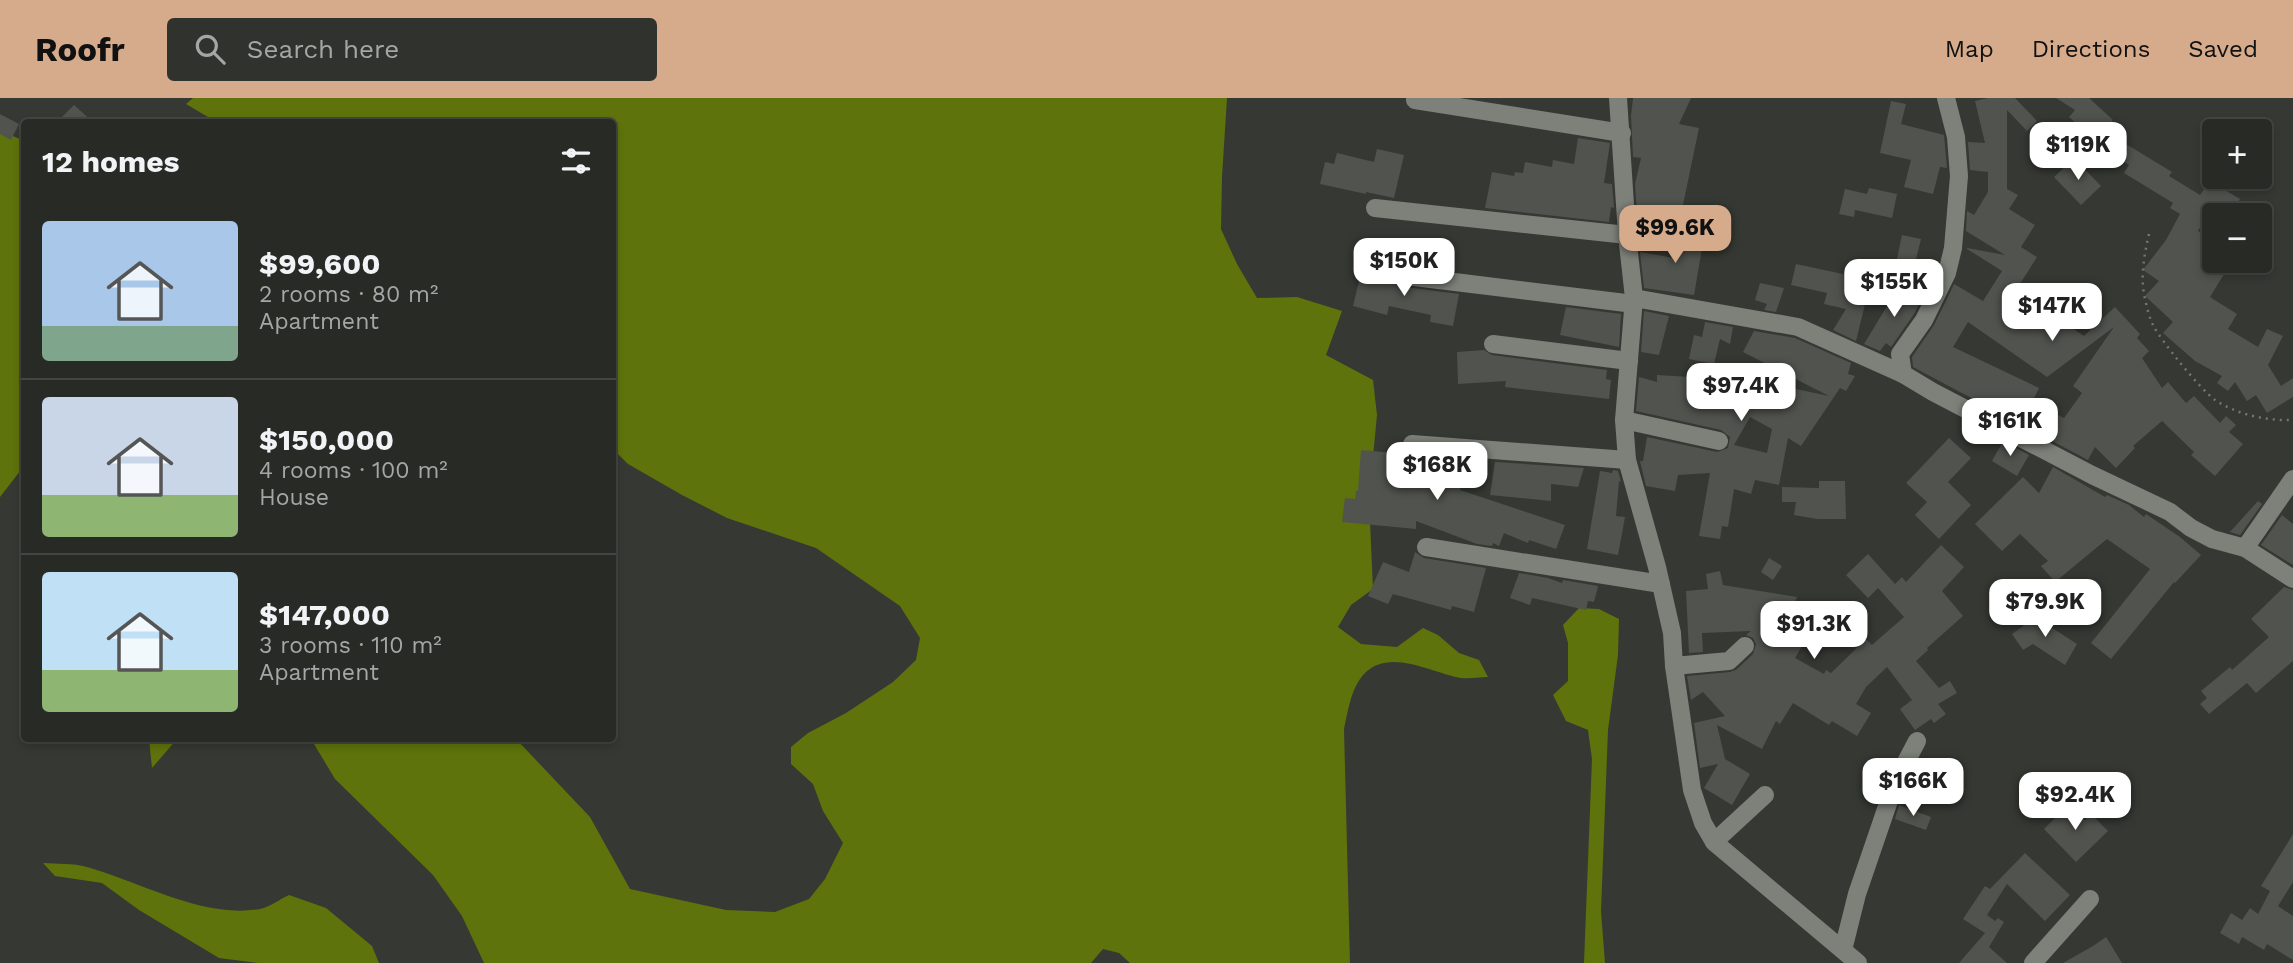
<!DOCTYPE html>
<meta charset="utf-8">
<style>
:root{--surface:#282a26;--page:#30322e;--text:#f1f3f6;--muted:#a5a7a7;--line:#444643;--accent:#d6ab8b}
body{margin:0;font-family:"Work Sans",sans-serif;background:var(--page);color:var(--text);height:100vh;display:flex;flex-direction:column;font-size:26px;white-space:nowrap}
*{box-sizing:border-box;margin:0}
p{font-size:23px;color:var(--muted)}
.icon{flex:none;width:38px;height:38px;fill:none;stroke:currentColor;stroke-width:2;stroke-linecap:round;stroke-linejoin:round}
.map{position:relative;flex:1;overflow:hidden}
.sheet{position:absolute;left:21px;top:21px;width:595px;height:623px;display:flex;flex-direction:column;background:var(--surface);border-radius:7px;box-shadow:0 4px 10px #0003,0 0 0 2px var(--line)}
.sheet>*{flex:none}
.fabs{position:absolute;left:2202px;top:21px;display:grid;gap:14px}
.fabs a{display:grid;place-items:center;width:70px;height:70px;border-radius:7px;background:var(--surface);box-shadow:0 4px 10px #0003,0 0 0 2px var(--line);font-size:35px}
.price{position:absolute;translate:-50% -60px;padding:0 16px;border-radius:14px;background:#fff;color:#222;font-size:23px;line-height:46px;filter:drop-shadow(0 2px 4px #0008)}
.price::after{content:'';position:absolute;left:50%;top:42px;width:21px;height:16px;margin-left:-10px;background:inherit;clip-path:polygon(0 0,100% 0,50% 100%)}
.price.current{background:var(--accent);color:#111}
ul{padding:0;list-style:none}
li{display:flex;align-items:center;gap:21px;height:175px;padding:0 21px}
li+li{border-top:2px solid var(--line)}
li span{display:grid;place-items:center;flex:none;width:196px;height:140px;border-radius:7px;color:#555}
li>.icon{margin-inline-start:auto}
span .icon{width:84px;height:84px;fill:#fffc;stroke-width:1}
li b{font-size:30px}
h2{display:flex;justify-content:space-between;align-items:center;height:84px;padding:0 21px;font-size:30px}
header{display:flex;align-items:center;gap:42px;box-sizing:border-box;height:98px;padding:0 35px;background:var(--accent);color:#111}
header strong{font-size:33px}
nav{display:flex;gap:38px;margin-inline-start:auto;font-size:24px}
.search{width:490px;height:63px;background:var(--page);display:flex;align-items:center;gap:18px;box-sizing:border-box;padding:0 24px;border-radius:7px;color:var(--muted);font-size:26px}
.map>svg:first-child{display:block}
</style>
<header>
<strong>Roofr</strong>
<div class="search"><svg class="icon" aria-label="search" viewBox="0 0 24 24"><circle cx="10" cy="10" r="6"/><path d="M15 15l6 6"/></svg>Search here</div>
<nav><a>Map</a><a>Directions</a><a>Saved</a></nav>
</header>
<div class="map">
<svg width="2293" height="865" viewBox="0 0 2293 865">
<rect width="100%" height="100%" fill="#363833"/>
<g fill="#5e730b">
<path d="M193 0H1227L1222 79 1221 131 1237 166 1257 200 1297 199 1342 213 1326 257 1373 282 1377 317 1369 401 1373 491 1351 507 1338 529 1361 546 1397 549 1423 530 1438 537 1459 555 1479 562 1488 579C1479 579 1470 581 1461 580 1432 575 1389 549 1364 576 1351 590 1348 613 1344 631L1350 865H1130L1119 855 1103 851 1091 865H484L462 818 433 777 335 681 311 641H516L590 719 630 791 726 812 775 814 809 801 825 781 843 745 823 713 813 686 791 666V649L808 635 846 615 893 584 916 562 920 540 900 508 816 450 727 420 682 397 628 366 613 351 612 24H239L213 22 186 6Z"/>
<polygon points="0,32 24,43 24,368 0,399"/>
<polygon points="1579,510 1599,511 1619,521 1618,557 1608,632 1601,813 1605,865 1584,865 1592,661 1588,632 1566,623 1553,597 1568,583 1568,545 1563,527"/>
<polygon points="149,641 177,641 152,670"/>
<path d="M43 765C57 766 73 765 87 769 141 784 203 821 260 811 270 809 280 801 289 797L326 810 372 848 379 865H258L219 860 139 812 102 785 55 778Z"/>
</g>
<g fill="#51534e" fill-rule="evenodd">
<polygon points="1633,0 1691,0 1679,26 1699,30 1679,126 1637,116 1635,86 1641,60 1633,59 1631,18"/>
<path d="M1988 0H2015L2037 23 2027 33 2007 12V91L2018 97 2009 111 2035 127 2021 149 2037 159 2018 189 2041 205 2054 222 2057 220 2084 238 2115 209 2140 236 2137 240 2149 253 2142 260 2162 290 2168 284 2186 305 2194 298 2220 325 2226 318 2236 327 2229 334 2243 346 2215 378 2191 357 2194 354 2162 323 2133 348 2135 350 2116 370 2095 349 2088 362 1913 269 1912 259 1934 227 1954 186 1983 203 2002 173 1967 151V150L2005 157 1966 133 1967 113 1974 117 1988 94V74L1970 72 1968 44 1985 45 1975 3ZM1968 224 2047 279 2114 229 2073 288 2082 295 2064 320 2032 304 2039 290 1953 249Z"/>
<polygon points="2056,0 2089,0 2113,22 2103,32 2172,74 2169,78 2200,97 2210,83 2240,101 2231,117 2214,106 2198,133 2214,143 2214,163 2232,163 2210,199 2237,216 2228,231 2258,249 2267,231 2283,238 2268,267 2281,288 2293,280 2293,299 2267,315 2256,297 2247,303 2235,284 2228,293 2217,285 2222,278 2195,263 2163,235 2173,224 2145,198 2159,183 2143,172 2166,142 2180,116 2170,110 2173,105 2124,75 2129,67 2109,55 2069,19 2075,12"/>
<polygon points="1891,3 1906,6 1901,26 1944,37 1947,70 1940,69 1933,96 1904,89 1911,62 1880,55"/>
<polygon points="74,7 93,24 57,24"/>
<polygon points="0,16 19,26 11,42 0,36"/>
<polygon points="1578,40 1610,45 1604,85 1612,86 1614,110 1611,109 1609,124 1485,110 1492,74 1514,78 1515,74 1523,75 1525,64 1552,69 1553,62 1574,66"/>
<polygon points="1377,51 1404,57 1394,100 1366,94 1366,96 1320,86 1325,64 1334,66 1337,55 1374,64"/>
<polygon points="2074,60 2101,88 2081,107 2054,79"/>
<polygon points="1869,90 1897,96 1892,120 1855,112 1854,119 1839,116 1845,91 1867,96"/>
<polygon points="1678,129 1705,133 1694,197 1644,190 1640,154 1674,160"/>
<polygon points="1902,137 1921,141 1914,169 1896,166"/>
<polygon points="1796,166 1871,182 1856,243 1833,232 1846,211 1824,206 1827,195 1791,187"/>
<polygon points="1362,171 1395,180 1399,187 1405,189 1459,196 1453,228 1430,224 1431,217 1389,208 1387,217 1353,208"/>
<polygon points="1760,185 1784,190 1776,214 1764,212 1767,206 1755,202"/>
<polygon points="1898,190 1924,197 1914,216 1891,249 1886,245 1880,253 1864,246"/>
<polygon points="1566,209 1621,216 1619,249 1560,237"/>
<polygon points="1644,213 1669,218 1659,257 1641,254"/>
<polygon points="1705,224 1733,229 1730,246 1720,241 1714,266 1689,261 1694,237 1702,239"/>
<path d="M1754 233 1795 240 1851 265 1848 276 1855 278 1846 293 1840 290 1801 348 1788 340 1779 387 1755 382 1751 396 1734 391 1728 429 1722 428 1720 441 1699 438 1710 375 1678 377 1675 393 1646 388 1640 363H1643L1647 339 1717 354 1728 350 1730 339 1721 332 1636 313 1639 279 1657 284V277L1690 279 1689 288 1729 300 1736 290 1745 296 1748 281 1829 298 1743 254ZM1750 319 1772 331 1767 355 1734 347Z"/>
<polygon points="1484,252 1492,257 1607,272 1606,281 1611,282 1609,301 1505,289 1506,283 1458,286 1457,254"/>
<polygon points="1949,340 1971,360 1948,384 1971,407 1939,441 1915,417 1927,404 1906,385"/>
<polygon points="2003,343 2029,357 2017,378 1992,363"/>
<polygon points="1361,352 1395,355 1395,352 1404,353 1411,357 1464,361 1460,392 1565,427 1556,451 1529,442 1528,445 1504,435 1499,448 1493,445 1492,448 1477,446 1416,423 1416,431 1342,424 1345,400 1355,401 1356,393 1358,393"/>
<polygon points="1495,364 1584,370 1578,389 1551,386 1551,403 1490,397"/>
<polygon points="2053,369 2105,399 2107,397 2129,407 2144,419 2146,416 2180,439 2201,457 2175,485 2174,484 2111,561 2091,545 2150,471 2107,441 2055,484 2041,468 2048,463 2020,436 2002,453 1975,426 2023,379 2039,395"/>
<polygon points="1613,372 1618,373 1621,384 1619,383 1616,418 1625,419 1618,457 1587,451 1600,373 1612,375"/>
<polygon points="1819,383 1845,383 1846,421 1817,421 1794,417 1796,404 1782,404 1782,389 1819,390"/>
<polygon points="2258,403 2262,406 2240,437 2230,434"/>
<polygon points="2282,417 2293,426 2293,467 2261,447"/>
<polygon points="1941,447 1964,469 1942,493 1963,518 1927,550 1928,552 1916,563 1939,590 1950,583 1957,595 1938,606 1946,616 1934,625 1931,621 1915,632 1900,611 1912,602 1887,569 1866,589 1856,606 1871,615 1857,638 1832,623 1829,627 1793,605 1780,626 1776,623 1762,651 1717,627 1725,661 1750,676 1732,707 1704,690 1718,666 1700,670 1694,625 1725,618 1703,594 1691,602 1687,578 1730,574 1736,572 1753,556 1756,546 1753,540 1746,537 1751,533 1702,535 1703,554 1689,555 1686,493 1708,491 1706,476 1720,473 1723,487 1797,499 1781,537 1802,548 1795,560 1824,576 1826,572 1831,575 1866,541 1872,547 1904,519 1878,490 1868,500 1846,477 1868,456 1895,486 1902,479 1906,484"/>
<polygon points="1415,454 1424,460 1486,470 1474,514 1452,508 1451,512 1393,496 1388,506 1368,498 1383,464 1409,474"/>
<polygon points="1769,460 1782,468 1773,482 1761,474"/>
<polygon points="1519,475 1548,480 1562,485 1563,482 1598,488 1594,504 1588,503 1586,512 1532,500 1530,507 1510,500"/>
<polygon points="2284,489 2293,492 2293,563 2256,595 2247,585 2209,616 2200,606 2207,600 2201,593 2230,569 2232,572 2269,539 2251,521"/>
<polygon points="2040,516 2049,528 2077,546 2065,567 2033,546 2023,552 2012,536"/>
<polygon points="2069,706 2085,722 2091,716 2108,733 2076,764 2044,731"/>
<polygon points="1899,707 1931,719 1926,732 1895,721"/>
<polygon points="2293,736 2293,784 2278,808 2293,818 2293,862 2267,846 2264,852 2242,839 2239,846 2220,835 2231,815 2242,822 2250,810 2258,816 2270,793 2261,788"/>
<polygon points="2025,755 2070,797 2045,823 2007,786 1987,817 1995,823 1998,820 2004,824 1989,849 2007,865 1959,865 1985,835 1963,821 1985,788 1990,791"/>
<polygon points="2106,839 2122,865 2063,865 2093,848"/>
</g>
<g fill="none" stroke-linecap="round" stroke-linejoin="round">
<path stroke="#747672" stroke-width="2.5" stroke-dasharray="2 5" stroke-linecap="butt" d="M2149 136C2144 158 2140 179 2145 201 2147 209 2149 219 2153 227 2161 243 2201 292 2215 302 2238 317 2267 323 2293 322"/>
<g stroke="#7e807a" stroke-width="18">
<polyline points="1618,0 1627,137 1634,200 1624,322 1627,362 1657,469 1672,535 1674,568 1692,692 1703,725 1714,744 1858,865"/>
<polyline points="1946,0 1956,39 1959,78 1953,150 1947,175 1924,222 1900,256 1903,276 1933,294 2092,377 2170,414 2191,430 2212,441 2245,450 2293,481"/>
<polyline points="1415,2 1622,35"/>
<polyline points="1375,110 1627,137"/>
<polyline points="1406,178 1634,206"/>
<polyline points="1634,200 1798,229 1903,276"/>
<polyline points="1493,246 1629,263"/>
<polyline points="1624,322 1719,343"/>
<polyline points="1412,346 1627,362"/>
<polyline points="1426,449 1661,486"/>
<polyline points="2245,450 2293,381"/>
<polyline points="1674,568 1729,563 1745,548"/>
<polyline points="1714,744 1765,697"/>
<polyline points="1843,852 1857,796 1895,685 1917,643"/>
<polyline points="2033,865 2090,801"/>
</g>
</g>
</svg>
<div class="fabs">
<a>+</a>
<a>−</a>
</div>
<b class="price" style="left:2078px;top:84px">$119K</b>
<b class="price current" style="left:1675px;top:167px">$99.6K</b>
<b class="price" style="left:1404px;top:200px">$150K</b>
<b class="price" style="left:1894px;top:221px">$155K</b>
<b class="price" style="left:2052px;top:245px">$147K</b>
<b class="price" style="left:1741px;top:325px">$97.4K</b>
<b class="price" style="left:2010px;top:360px">$161K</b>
<b class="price" style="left:1437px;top:404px">$168K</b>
<b class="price" style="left:2045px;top:541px">$79.9K</b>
<b class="price" style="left:1814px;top:563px">$91.3K</b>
<b class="price" style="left:1913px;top:720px">$166K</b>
<b class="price" style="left:2075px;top:734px">$92.4K</b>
<section class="sheet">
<h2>12 homes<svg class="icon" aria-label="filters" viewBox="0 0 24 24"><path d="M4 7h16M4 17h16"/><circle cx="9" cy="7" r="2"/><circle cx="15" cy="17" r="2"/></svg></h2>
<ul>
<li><span style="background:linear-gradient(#a9c7e8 75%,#7fa58c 0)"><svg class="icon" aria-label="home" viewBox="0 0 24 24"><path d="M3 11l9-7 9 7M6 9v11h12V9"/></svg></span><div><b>$99,600</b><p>2 rooms · 80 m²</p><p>Apartment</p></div></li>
<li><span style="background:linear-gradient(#c9d6e8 70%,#8fb573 0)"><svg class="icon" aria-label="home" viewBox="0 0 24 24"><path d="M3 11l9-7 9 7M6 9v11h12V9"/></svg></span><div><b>$150,000</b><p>4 rooms · 100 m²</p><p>House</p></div></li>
<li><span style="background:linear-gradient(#bfe0f5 70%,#8fb573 0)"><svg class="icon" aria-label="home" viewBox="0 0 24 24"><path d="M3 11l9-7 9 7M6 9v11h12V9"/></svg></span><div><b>$147,000</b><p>3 rooms · 110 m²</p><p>Apartment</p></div></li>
</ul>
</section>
</div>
